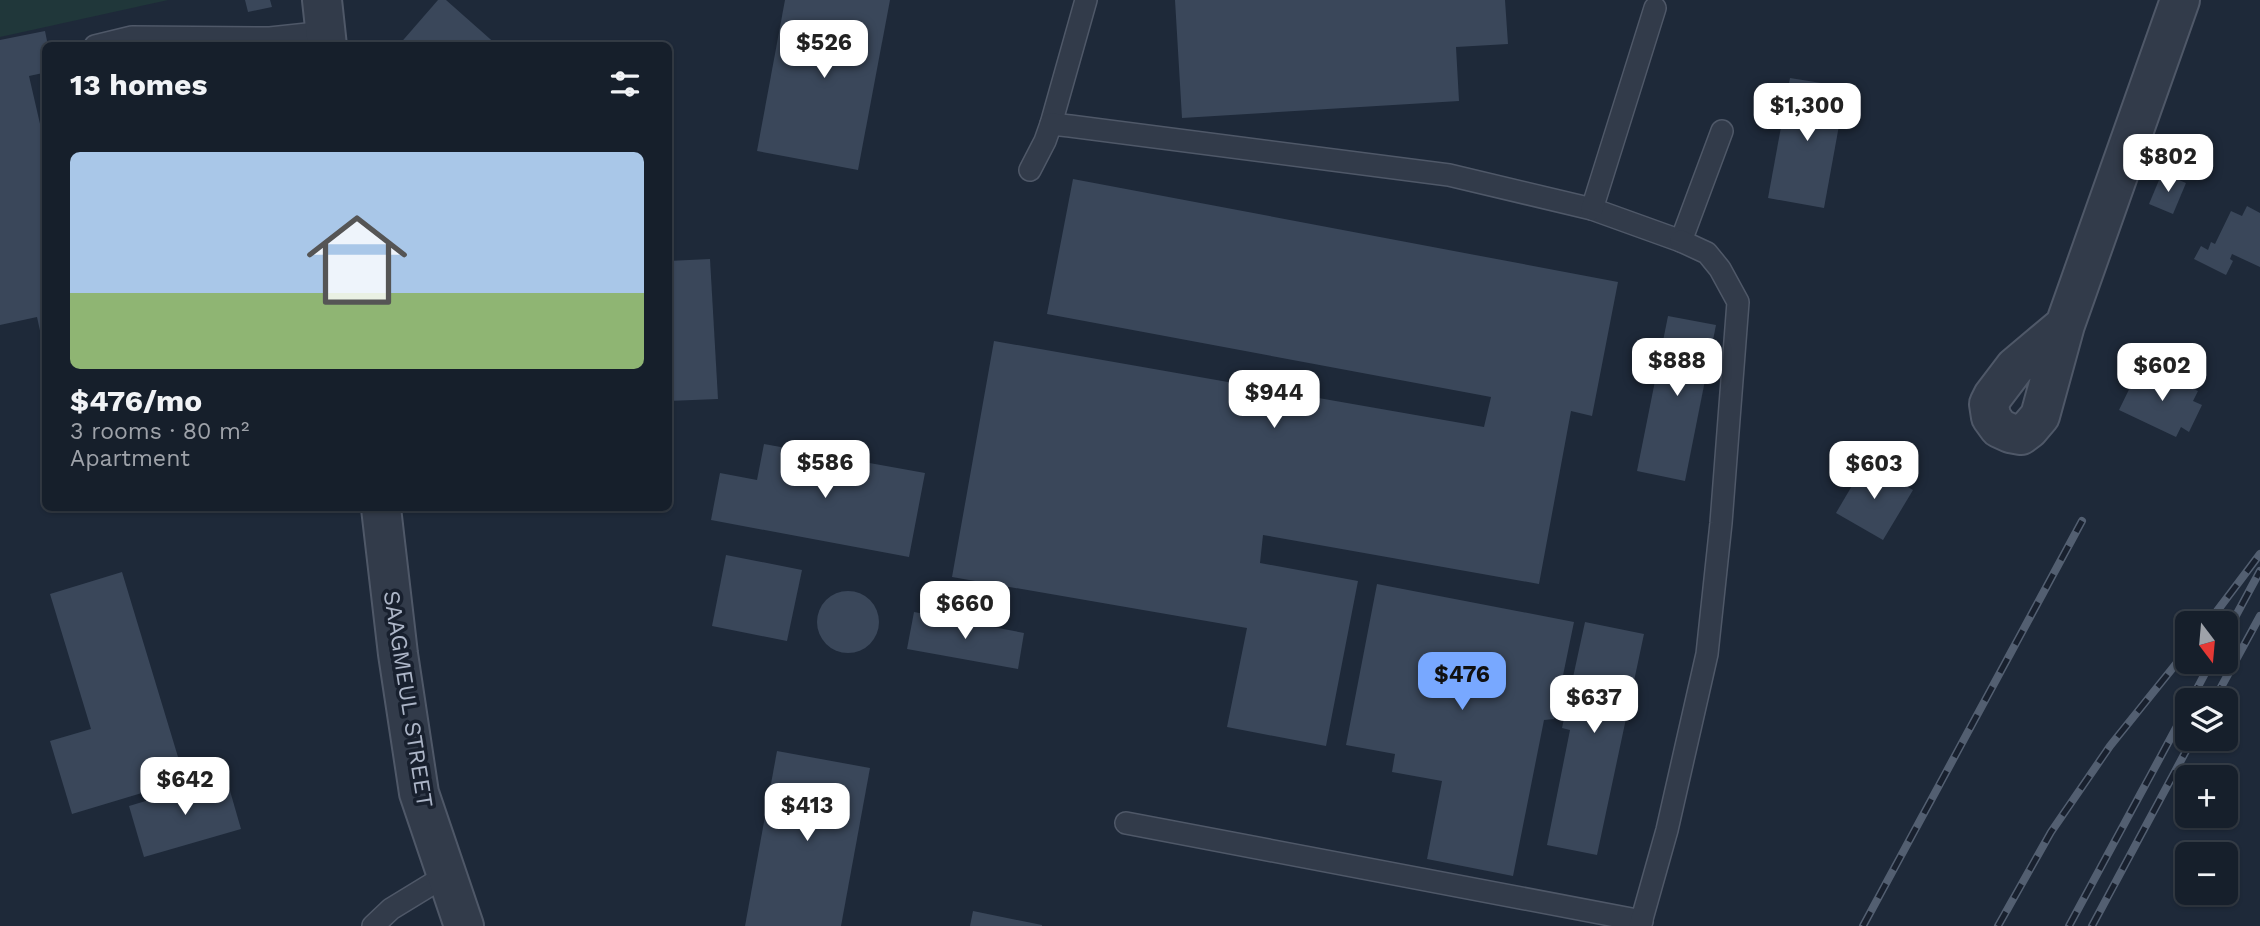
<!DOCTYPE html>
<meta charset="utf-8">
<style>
:root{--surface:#161f2b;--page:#232c37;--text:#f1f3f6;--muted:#9ea2a9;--line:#353d47;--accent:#78a8ff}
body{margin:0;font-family:"Work Sans",sans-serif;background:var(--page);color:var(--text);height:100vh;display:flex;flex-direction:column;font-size:26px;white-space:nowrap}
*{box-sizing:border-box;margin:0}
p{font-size:23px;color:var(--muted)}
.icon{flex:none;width:38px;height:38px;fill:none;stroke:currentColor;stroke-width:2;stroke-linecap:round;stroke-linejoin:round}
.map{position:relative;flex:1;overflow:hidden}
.drawer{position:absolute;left:42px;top:42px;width:630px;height:469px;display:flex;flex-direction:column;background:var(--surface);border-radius:10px;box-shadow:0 2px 5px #0004,0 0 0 2px var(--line)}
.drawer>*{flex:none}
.needle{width:46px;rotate:164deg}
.fabs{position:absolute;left:2175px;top:611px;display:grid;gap:14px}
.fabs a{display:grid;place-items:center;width:63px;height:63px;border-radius:10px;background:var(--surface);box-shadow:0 2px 5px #0004,0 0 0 2px var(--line);font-size:35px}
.price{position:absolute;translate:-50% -60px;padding:0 16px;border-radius:14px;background:#fff;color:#222;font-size:23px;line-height:46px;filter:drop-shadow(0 2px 4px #0008)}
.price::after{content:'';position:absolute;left:50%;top:42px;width:21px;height:16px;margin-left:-10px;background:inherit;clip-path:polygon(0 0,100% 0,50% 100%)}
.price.active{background:var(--accent);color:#111}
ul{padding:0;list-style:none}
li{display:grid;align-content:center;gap:14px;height:371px;padding:0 28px}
li span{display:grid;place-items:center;height:217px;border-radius:10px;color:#555}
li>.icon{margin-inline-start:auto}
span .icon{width:126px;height:126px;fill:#fffc;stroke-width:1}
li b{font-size:30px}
h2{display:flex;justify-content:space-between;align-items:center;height:84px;padding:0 28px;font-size:30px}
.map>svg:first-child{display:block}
</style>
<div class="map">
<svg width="2260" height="926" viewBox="0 0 2260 926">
<rect width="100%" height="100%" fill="#1e2939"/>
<polygon fill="#20373a" points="0,0 168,0 0,37"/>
<g fill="#3a475a">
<polygon points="245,0 270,0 272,7 248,12"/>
<polygon points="438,0 446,0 498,46 398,46"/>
<polygon points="785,0 890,0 858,170 757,151"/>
<polygon points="1175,0 1505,0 1508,44 1456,47 1459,101 1182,118"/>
<polygon points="45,31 48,46 46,46 46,60 40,62 43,73 29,76 46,150 44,349 37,317 0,325 0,40"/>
<polygon points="1790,78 1846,87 1824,208 1768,198"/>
<polygon points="2162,173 2186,183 2173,214 2149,204"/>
<polygon points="1073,179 1618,282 1592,416 1571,411 1539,584 1263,535 1260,563 1358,581 1326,746 1227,727 1247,628 952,577 994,341 1484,427 1491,397 1047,314"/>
<polygon points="2247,206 2260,213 2260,267 2232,254 2230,259 2233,261 2226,275 2194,259 2201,246 2208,250 2211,242 2215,244 2231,211 2242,216"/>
<polygon points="710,259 718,399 668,401 668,261"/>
<polygon points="1668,316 1716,325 1685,481 1637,471"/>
<polygon points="2153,370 2198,391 2193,401 2202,405 2189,432 2181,427 2176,437 2119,410 2138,371 2149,377"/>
<polygon points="764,444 925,473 909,557 711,520 720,473 757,480"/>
<polygon points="1866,462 1913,490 1883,540 1836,513"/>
<polygon points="726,555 802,570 787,641 712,626"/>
<polygon points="122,572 185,780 72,814 50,741 91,729 50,594"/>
<polygon points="1377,584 1574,622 1554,719 1544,720 1513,876 1427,859 1442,781 1392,772 1395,754 1346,745"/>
<circle cx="848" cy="622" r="31"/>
<polygon points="914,612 1024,633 1018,669 907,649"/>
<polygon points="1585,622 1644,634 1597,855 1547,845 1570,730 1562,728"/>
<polygon points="777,751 870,768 841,926 745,926"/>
<polygon points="226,777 241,829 144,857 129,806"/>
<polygon points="973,911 1042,925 1042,926 970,926"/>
</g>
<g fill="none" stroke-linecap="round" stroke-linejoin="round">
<g stroke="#4f5868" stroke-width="24">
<g id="service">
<polyline points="95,46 132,37 270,38 326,32"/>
<polyline points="1051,124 1086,0"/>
<polyline points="1030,170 1045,141 1051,124 1070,126 1449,175 1592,209 1681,241 1722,131"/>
<polyline points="1592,209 1655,8"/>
<polyline points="1126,823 1642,921"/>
<polyline points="373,926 391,909 445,876"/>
<polyline points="1640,926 1667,830 1707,654 1721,523 1738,302 1720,269 1707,253 1681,241"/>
</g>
</g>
<g stroke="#4f5868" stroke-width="42">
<g id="minor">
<polyline points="322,0 327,46"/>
<polyline points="2065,325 2015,367 1993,396 1989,404 1991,417 1999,428 2010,433 2021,435 2029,429 2040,416 2065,325 2180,0"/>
<polyline points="381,508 398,654 419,793 464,926"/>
</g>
</g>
<use href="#service" stroke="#323b4a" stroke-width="21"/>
<use href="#minor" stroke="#323b4a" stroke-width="38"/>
<g stroke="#535f71" stroke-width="8">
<g id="rail">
<polyline points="2208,623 2260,554"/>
<polyline points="2226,634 2260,571"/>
<polyline points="2191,700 2211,662"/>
<polyline points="2214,700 2260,616"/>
<polyline points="1863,926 2082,521"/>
<polyline points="1998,926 2051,832 2110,746 2188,649"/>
<polyline points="2069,926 2188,706"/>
<polyline points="2092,926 2193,738"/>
</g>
</g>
<use href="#rail" stroke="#18202e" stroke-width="5" stroke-dasharray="16" stroke-linecap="butt"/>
</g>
<g text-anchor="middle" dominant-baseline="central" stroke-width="7" stroke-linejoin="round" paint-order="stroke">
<g font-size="23" fill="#acb5c7" stroke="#18202e">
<text transform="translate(408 699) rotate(81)">SAAGMEUL STREET</text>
</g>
</g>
</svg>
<div class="fabs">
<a><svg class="needle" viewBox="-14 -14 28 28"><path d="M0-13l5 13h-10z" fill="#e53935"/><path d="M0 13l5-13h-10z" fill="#9ea2a9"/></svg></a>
<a><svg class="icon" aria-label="layers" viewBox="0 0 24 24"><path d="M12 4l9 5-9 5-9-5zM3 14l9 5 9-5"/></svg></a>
<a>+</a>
<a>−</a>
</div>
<b class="price" style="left:824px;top:80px">$526</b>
<b class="price" style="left:1807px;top:143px">$1,300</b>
<b class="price" style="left:2168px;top:194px">$802</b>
<b class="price" style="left:1677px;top:398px">$888</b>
<b class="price" style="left:2162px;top:403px">$602</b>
<b class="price" style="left:1274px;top:430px">$944</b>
<b class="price" style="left:825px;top:500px">$586</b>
<b class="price" style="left:1874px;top:501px">$603</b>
<b class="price" style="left:965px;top:641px">$660</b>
<b class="price active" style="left:1462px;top:712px">$476</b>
<b class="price" style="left:1594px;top:735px">$637</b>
<b class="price" style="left:185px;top:817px">$642</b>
<b class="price" style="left:807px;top:843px">$413</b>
<section class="drawer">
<h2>13 homes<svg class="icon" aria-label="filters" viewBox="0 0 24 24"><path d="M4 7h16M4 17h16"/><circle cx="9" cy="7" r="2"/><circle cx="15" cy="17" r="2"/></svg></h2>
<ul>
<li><span style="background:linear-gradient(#a9c7e8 65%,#8fb573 0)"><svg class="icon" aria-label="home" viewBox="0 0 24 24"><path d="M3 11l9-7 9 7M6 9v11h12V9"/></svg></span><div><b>$476/mo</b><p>3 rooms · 80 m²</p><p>Apartment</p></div></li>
</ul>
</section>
</div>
